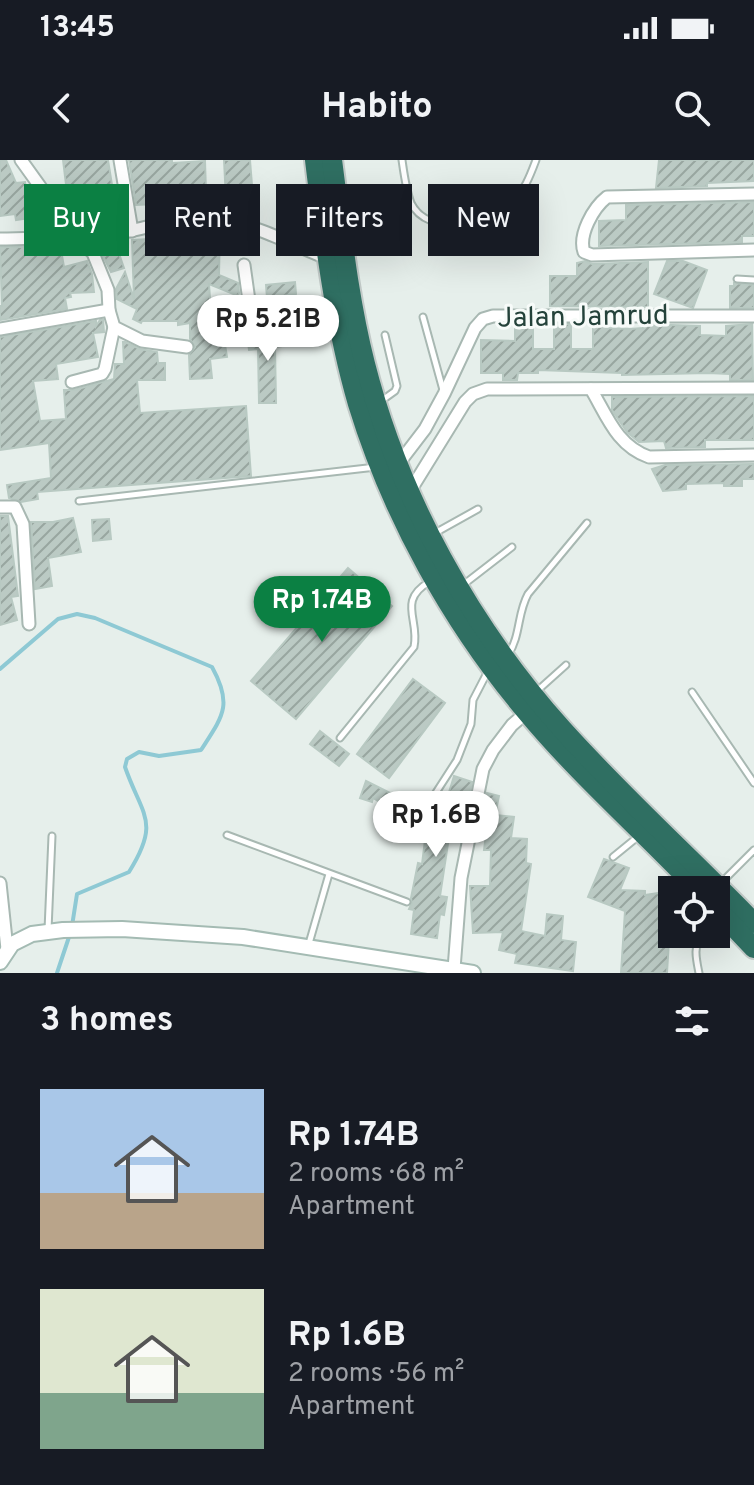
<!DOCTYPE html>
<meta charset="utf-8">
<style>
:root{--surface:#171b24;--page:#242831;--text:#f1f3f6;--muted:#9ea1a6;--accent:#0b8043}
body{margin:0;font-family:Overpass,sans-serif;background:var(--page);color:var(--text);height:100vh;display:flex;flex-direction:column;font-size:30px;white-space:nowrap}
*{box-sizing:border-box;margin:0}
p{font-size:26px;color:var(--muted)}
.icon{flex:none;width:44px;height:44px;fill:none;stroke:currentColor;stroke-width:2;stroke-linecap:round;stroke-linejoin:round}
.map{position:relative;height:813px;overflow:hidden}
.sheet{display:flex;flex-direction:column;background:var(--surface);flex:1}
.sheet>*{flex:none}
.top-card{position:absolute;left:24px;top:24px;width:706px;height:72px;display:flex;gap:16px}
.fabs{position:absolute;left:658px;top:716px;display:grid;gap:16px}
.fabs a{display:grid;place-items:center;width:72px;height:72px;border-radius:0px;background:var(--surface);box-shadow:0 8px 32px #0002;font-size:40px}
.price{position:absolute;translate:-50% -68px;padding:0 18px;border-radius:28px;background:#fff;color:#222;font-size:26px;line-height:52px;filter:drop-shadow(0 2px 4px #0008)}
.price::after{content:'';position:absolute;left:50%;top:48px;width:24px;height:18px;margin-left:-12px;background:inherit;clip-path:polygon(0 0,100% 0,50% 100%)}
.price.on{background:var(--accent);color:#fff}
ul{padding:0;list-style:none}
li{display:flex;align-items:center;gap:24px;height:200px;padding:0 40px}
li span{display:grid;place-items:center;flex:none;width:224px;height:160px;border-radius:0px;color:#555}
li>.icon{margin-inline-start:auto}
span .icon{width:96px;height:96px;fill:#fffc;stroke-width:1}
li b{font-size:34px}
h2{display:flex;justify-content:space-between;align-items:center;height:96px;padding:0 40px;font-size:34px}
.chip{padding:0 28px;border-radius:0px;background:var(--surface);box-shadow:0 8px 32px #0002;font-size:28px;line-height:72px}
.chip.on{background:var(--accent);color:#fff}
.status{display:flex;justify-content:space-between;align-items:center;height:56px;padding:0 40px;background:var(--surface);direction:ltr}
.status svg{height:22px;fill:currentColor}
header{display:flex;justify-content:space-between;align-items:center;height:104px;padding:0 40px;background:var(--surface);font-size:36px;font-weight:700}
.map>svg:first-child{display:block}
</style>
<div class="status"><b>13:45</b><svg viewBox="0 0 49 12"><path d="M0 12V9h3v3zM5 12V6h3v6zM10 12V3h3v9zM15 12V0h3v12zM26 1h20v11H26zM47 4h2v5h-2z"/></svg></div>
<header><svg class="icon" aria-label="back" viewBox="0 0 24 24"><path d="M15 5l-7 7 7 7"/></svg>Habito<svg class="icon" aria-label="search" viewBox="0 0 24 24"><circle cx="10" cy="10" r="6"/><path d="M15 15l6 6"/></svg></header>
<div class="map">
<svg width="754" height="813" viewBox="0 0 754 813">
<defs>
<pattern id="building-hatch" width="6" height="6" patternUnits="userSpaceOnUse" patternTransform="scale(2)"><rect width="6" height="6" fill="#bbcac4"/><path d="M-1 1l2-2M0 6l6-6M5 7l2-2" fill="none" stroke="#98a6a0"/></pattern>
</defs>
<rect width="100%" height="100%" fill="#e6efeb"/>
<g fill="none" stroke-linecap="round" stroke-linejoin="round">
<g stroke="#8ec9d4" stroke-width="4">
<path d="M0 509 58 459 77 454 95 458 212 507C233 545 223 556 201 590L159 596 139 592 127 599 125 607C142 656 161 661 129 712L77 734 72 766"/>
<polyline points="57,813 70,774"/>
</g>
</g>
<g fill="url(#building-hatch)" stroke="#b8c9c2" stroke-width="2">
<polygon points="0,0 6,0 16,23 25,22 30,58 16,60 15,54 0,56"/>
<polygon points="63,0 108,0 116,50 91,54 95,66 80,68 69,49"/>
<polygon points="129,0 172,0 172,3 205,1 206,32 183,33 183,43 154,42 155,44 136,45"/>
<polygon points="224,0 250,0 253,38 226,39"/>
<polygon points="659,0 754,0 754,21 707,23 707,26 656,28"/>
<polygon points="754,42 754,76 742,76 742,82 599,86 599,61 626,60 626,45"/>
<polygon points="208,67 220,68 219,115 238,123 239,133 238,136 209,124 211,152 227,152 227,179 224,179 227,197 210,199 212,218 190,219 189,195 195,187 190,179 190,163 178,165 178,161 142,161 141,163 133,159 137,149 117,139 116,129 125,112 134,139 132,80 149,79 149,84 177,85 177,88 208,85"/>
<polygon points="115,82 124,108 111,112 103,96 102,84"/>
<polygon points="0,87 36,87 37,92 61,90 64,107 87,101 92,114 94,132 70,133 71,137 65,138 67,149 0,160 0,146 2,146"/>
<polygon points="585,101 592,104 648,102 648,147 550,146 550,116 577,116 577,103"/>
<polygon points="667,101 683,101 707,110 693,148 654,134"/>
<polygon points="295,122 296,134 267,138 266,125"/>
<polygon points="734,123 754,125 754,148 730,148 730,126 734,126"/>
<polygon points="100,160 103,160 104,172 93,173 98,197 56,204 58,219 33,221 40,261 66,259 64,230 74,230 114,219 115,204 124,204 123,182 125,182 140,189 157,192 158,203 165,203 165,220 137,220 140,253 246,246 251,316 37,332 38,339 21,342 9,338 7,325 51,318 49,283 0,290 0,177 96,161 96,166"/>
<polygon points="515,164 533,164 533,189 554,189 554,164 571,164 571,189 593,189 593,164 606,164 606,168 630,169 643,168 643,164 700,166 700,175 726,176 726,166 752,164 753,220 730,220 730,214 708,213 622,215 622,213 538,210 538,213 518,213 517,220 503,220 503,213 481,213 481,180 515,181"/>
<polygon points="257,174 272,177 297,176 298,184 275,187 276,243 259,243 258,189 249,190 247,175"/>
<polygon points="754,236 754,280 705,280 705,287 666,288 664,281 639,282 627,272 612,250 612,237"/>
<polygon points="754,304 754,319 742,319 742,326 724,326 724,323 686,324 686,329 663,331 652,309 665,305"/>
<polygon points="0,356 8,356 18,436 11,437 17,460 0,465"/>
<polygon points="73,358 81,392 48,398 52,426 35,429 31,362 53,362"/>
<polygon points="109,359 111,379 93,381 92,360"/>
<polygon points="348,408 392,446 296,559 251,521"/>
<polygon points="413,519 445,543 389,618 357,594"/>
<polygon points="320,571 349,594 339,606 310,584"/>
<polygon points="454,616 472,622 463,663 454,663 449,677 440,736 447,737 444,755 440,754 437,778 411,774 414,750 409,749 412,743 411,738 418,703 422,704 426,672 418,670 421,658 430,660 438,639 446,642"/>
<polygon points="366,621 400,638 393,650 373,638 372,642 360,638"/>
<polygon points="487,633 499,636 495,655 514,657 511,678 527,679 526,703 531,704 521,771 545,776 547,754 563,756 561,780 576,782 573,811 515,803 517,794 499,790 503,772 473,773 470,726 490,726 491,690 484,690 487,666 480,665"/>
<polygon points="604,699 629,708 620,730 645,731 645,735 672,731 667,813 621,813 625,751 588,737"/>
</g>
<g fill="none" stroke-linecap="round" stroke-linejoin="round">
<g stroke="#a8b8b2" stroke-width="9">
<g id="lane">
<path d="M402 0C404 14 406 30 411 43 428 78 488 63 511 43 524 32 530 16 536 0"/>
<polyline points="737,119 754,120"/>
<polyline points="423,157 443,230"/>
<polyline points="381,241 395,231 397,226 385,175"/>
<polyline points="79,341 376,307"/>
<polyline points="435,373 478,349"/>
<polyline points="463,425 512,387"/>
<path d="M508 495C521 475 517 454 528 434L587 363"/>
<polyline points="537,531 566,505"/>
<polyline points="692,532 754,623"/>
<path d="M340 578 414 487C420 460 397 441 429 422"/>
<polyline points="428,645 457,600 471,564 473,540 487,513"/>
<polyline points="227,675 407,742"/>
<polyline points="613,697 640,675"/>
<polyline points="722,722 754,690"/>
<polyline points="48,770 52,676"/>
<polyline points="308,787 329,714"/>
<path d="M699 813C696 798 693 787 702 774"/>
</g>
</g>
<g stroke="#a8b8b2" stroke-width="15">
<g id="street">
<polyline points="21,0 77,78 93,93 108,130 109,150 114,167 142,181 187,187"/>
<polyline points="120,0 132,71"/>
<path d="M754 34 607 37C593 48 578 75 584 92L592 95 754 90"/>
<path d="M0 79C43 78 86 78 129 71 163 65 181 52 219 59 256 65 293 85 329 99"/>
<polyline points="244,105 252,162 262,167 272,169 339,164"/>
<polyline points="0,169 109,150"/>
<polyline points="72,222 102,214 105,209 114,167"/>
<path d="M591 229C607 256 617 286 649 297L754 295"/>
<polyline points="399,303 425,269 444,234 475,168 483,159 493,156 754,156"/>
<polyline points="410,331 465,242 473,234 487,229 754,228"/>
<polyline points="0,347 15,347 23,364 29,464"/>
<polyline points="0,723 7,789"/>
<polyline points="454,809 461,718 483,609 493,590 512,565 527,552"/>
</g>
</g>
<g stroke="#a4bbb3" stroke-width="18">
<polyline id="secondary" points="0,802 12,784 32,774 63,770 122,769 243,777 473,813"/>
</g>
<g stroke="#c2cac8" stroke-width="24">
<g id="highway">
<path d="M315 0C325 82 335 165 358 244 392 355 452 463 526 551 579 615 642 670 699 730"/>
<path d="M332 0C341 68 348 137 365 204 399 338 470 466 562 569 623 637 691 698 754 763"/>
<polyline points="716,748 754,788"/>
</g>
</g>
<use href="#lane" stroke="#fff" stroke-width="5"/>
<use href="#street" stroke="#fff" stroke-width="11"/>
<use href="#secondary" stroke="#fff" stroke-width="14"/>
<use href="#highway" stroke="#2f6f62" stroke-width="20"/>
</g>
<g text-anchor="middle" dominant-baseline="central" stroke-width="6" stroke-linejoin="round" paint-order="stroke">
<g font-size="28" fill="#24423a" stroke="#f7fbf9">
<text transform="translate(583 158) rotate(-1)">Jalan Jamrud</text>
</g>
</g>
</svg>
<div class="fabs">
<a><svg class="icon" aria-label="locate" viewBox="0 0 24 24"><circle cx="12" cy="12" r="6"/><path d="M12 2v4M12 18v4M2 12h4M18 12h4"/></svg></a>
</div>
<b class="price" style="left:268px;top:203px">Rp 5.21B</b>
<b class="price on" style="left:322px;top:484px">Rp 1.74B</b>
<b class="price" style="left:436px;top:699px">Rp 1.6B</b>
<div class="top-card">
<a class="chip on">Buy</a>
<a class="chip">Rent</a>
<a class="chip">Filters</a>
<a class="chip">New</a>
</div>
</div>
<section class="sheet">
<h2>3 homes<svg class="icon" aria-label="filters" viewBox="0 0 24 24"><path d="M4 7h16M4 17h16"/><circle cx="9" cy="7" r="2"/><circle cx="15" cy="17" r="2"/></svg></h2>
<ul>
<li><span style="background:linear-gradient(#a9c7e8 65%,#b9a48a 0)"><svg class="icon" aria-label="home" viewBox="0 0 24 24"><path d="M3 11l9-7 9 7M6 9v11h12V9"/></svg></span><div><b>Rp 1.74B</b><p>2 rooms · 68 m²</p><p>Apartment</p></div></li>
<li><span style="background:linear-gradient(#dfe7d0 65%,#7fa58c 0)"><svg class="icon" aria-label="home" viewBox="0 0 24 24"><path d="M3 11l9-7 9 7M6 9v11h12V9"/></svg></span><div><b>Rp 1.6B</b><p>2 rooms · 56 m²</p><p>Apartment</p></div></li>
</ul>
</section>
